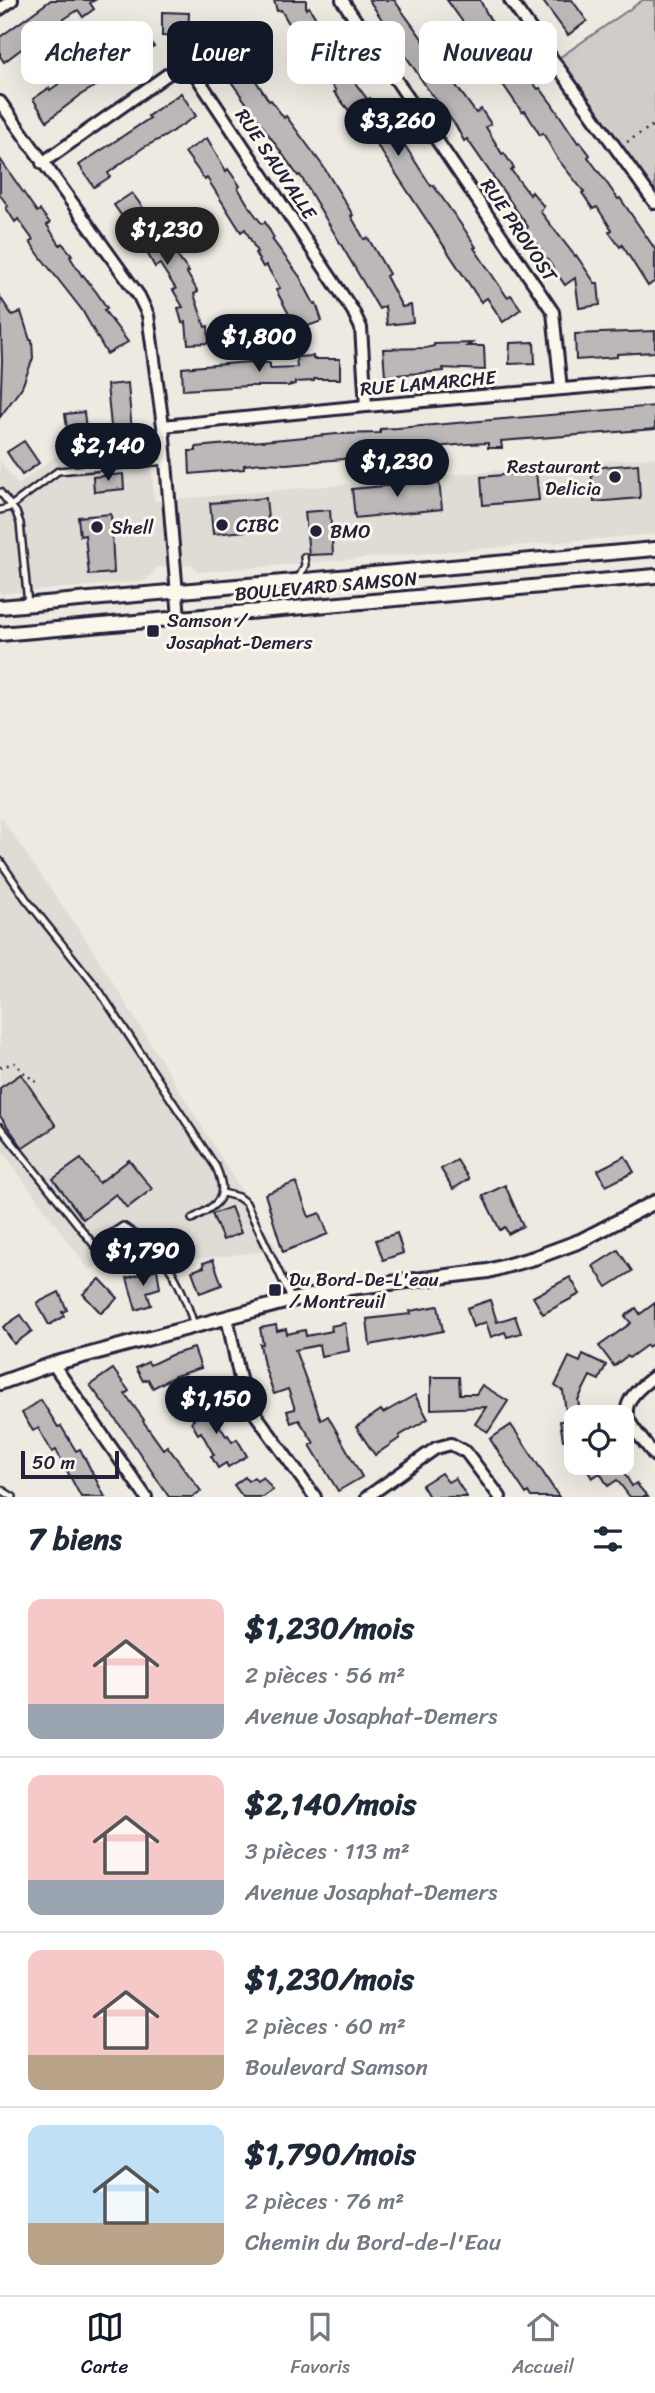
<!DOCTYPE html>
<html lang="fr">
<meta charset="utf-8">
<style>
:root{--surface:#fff;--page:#f2f2f3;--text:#1f2937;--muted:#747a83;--line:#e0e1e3;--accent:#111827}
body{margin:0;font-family:Sriracha,sans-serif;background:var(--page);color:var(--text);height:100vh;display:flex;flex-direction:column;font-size:26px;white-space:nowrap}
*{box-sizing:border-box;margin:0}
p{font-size:23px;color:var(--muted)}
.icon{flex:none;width:38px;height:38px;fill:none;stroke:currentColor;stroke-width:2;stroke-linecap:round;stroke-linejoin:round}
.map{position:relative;height:1497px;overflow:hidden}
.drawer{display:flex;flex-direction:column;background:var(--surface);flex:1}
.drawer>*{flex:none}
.hud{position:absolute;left:21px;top:21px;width:614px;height:63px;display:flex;gap:14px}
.controls{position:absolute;left:564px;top:1405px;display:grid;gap:14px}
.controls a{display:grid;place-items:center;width:70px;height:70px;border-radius:14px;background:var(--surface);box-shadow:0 7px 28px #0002;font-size:35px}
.scale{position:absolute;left:21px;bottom:18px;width:98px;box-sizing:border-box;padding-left:7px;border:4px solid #22223b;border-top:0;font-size:19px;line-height:24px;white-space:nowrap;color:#22223b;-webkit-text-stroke:5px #fbf7ec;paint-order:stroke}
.price{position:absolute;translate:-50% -60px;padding:0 16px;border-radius:24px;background:var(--accent);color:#fff;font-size:23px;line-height:46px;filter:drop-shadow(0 2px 4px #0008)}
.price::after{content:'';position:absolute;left:50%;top:42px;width:21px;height:16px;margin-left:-10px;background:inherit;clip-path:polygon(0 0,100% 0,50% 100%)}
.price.active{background:#222;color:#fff}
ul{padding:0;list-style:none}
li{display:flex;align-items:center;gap:21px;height:175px;padding:0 28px}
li+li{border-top:2px solid var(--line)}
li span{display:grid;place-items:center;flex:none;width:196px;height:140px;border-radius:14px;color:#555}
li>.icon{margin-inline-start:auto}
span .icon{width:84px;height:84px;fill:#fffc;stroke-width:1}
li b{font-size:30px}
h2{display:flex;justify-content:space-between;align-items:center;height:84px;padding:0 28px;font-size:30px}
.pill{padding:0 24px;border-radius:14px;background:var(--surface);box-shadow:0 7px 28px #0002;font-size:24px;line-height:63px}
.pill.active{background:var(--accent);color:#fff}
.tabs{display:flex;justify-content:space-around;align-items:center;height:98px;border-top:2px solid var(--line);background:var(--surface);font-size:19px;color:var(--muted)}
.tabs a{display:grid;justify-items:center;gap:4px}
.tabs .active{color:var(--accent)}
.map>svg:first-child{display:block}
</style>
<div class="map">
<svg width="655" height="1497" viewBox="0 0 655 1497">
<rect width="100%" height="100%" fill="#eeeae2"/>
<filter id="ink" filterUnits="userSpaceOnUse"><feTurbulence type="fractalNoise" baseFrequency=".0143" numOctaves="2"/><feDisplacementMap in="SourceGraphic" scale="14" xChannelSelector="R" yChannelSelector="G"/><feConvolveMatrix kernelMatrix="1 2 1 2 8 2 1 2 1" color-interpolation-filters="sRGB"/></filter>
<g filter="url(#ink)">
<g fill="#dfdbd5">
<polygon points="150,448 154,501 655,457 655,534 198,572 192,565 158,567 145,581 0,594 0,461 18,485 56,456"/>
<polygon points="0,816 91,947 278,1250 186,1260 156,1242 89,1270 0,1148"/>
</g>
<polygon fill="#d0cdc9" stroke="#797882" stroke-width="2" points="643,0 655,0 655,203 553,62"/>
<g fill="#bcb8b8" stroke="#22223b" stroke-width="2">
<polygon points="51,0 95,0 90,3 94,9 83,17 78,10 44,32 4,62 0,56 0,37"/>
<polygon points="274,0 306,0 306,9 309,7 320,25 317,26 351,68 347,72 368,100 370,98 398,139 400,138 431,186 433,185 465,230 476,247 474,248 507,297 511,295 521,309 503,322 487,298 481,302 379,148 334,92 336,91 316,61 304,49 281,10 277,11"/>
<polygon points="369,0 394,0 476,113 481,109 491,124 486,127 502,154 504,153 514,168 511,170 530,195 532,192 544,207 540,211 575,256 576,255 595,283 598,283 600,305 579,308 575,278 565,285 526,229 528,227 467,139 464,141 456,126 427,88"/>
<polygon points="447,0 480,0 489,18 526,66 523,69 538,89 540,88 552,104 578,143 580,142 590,155 588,157 604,179 618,199 620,198 655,249 655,281 648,286 622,245 620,247 609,232 612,230 597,207 593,209 582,193 584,192 557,158 543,133 540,135 525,111 522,112 493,70 496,68"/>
<polygon points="542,0 572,0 587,21 568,35"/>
<polygon points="162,12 189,13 188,37 162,36"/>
<polygon points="207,23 226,35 269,101 271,100 284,118 286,116 323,166 353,215 351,216 364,239 368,238 389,274 386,276 402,307 411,305 413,322 387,325 385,306 379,309 300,175 298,176 210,52 195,42"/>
<polygon points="141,30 145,30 154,47 134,57 136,59 113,76 82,94 47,121 33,99 49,88 50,90 121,39"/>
<polygon points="181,93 196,116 164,137 144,147 108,173 110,177 94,187 79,165 150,118 148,116"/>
<polygon points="207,138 226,171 228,169 240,186 238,188 250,208 262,224 265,222 274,238 272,239 300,277 314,304 316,303 322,321 291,332 288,321 292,320 276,290 280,288 266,265 263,267 255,253 257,252 245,229 241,232 207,178 205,180 185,152"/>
<polygon points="0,159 37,212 40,210 50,223 47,225 60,245 62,243 72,255 70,257 82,276 83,275 97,293 107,308 104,310 128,342 107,354 82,310 39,255 30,242 33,240 18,219 15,222 6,208 8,206 0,195"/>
<polygon points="132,193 152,220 151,221 165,244 167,242 189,272 187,273 198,292 194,294 205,327 208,326 209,343 188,344 186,322 182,323 178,308 183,307 173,290 176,289 160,264 155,267 135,231 133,232 114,205"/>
<polygon points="0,297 12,315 21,312 30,340 32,340 33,358 22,387 0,417 2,361"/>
<polygon points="655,331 655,352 617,354 617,357 576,360 575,334"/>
<polygon points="534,342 535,363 509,364 510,343"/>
<polygon points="472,343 467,346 484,346 485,370 443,368 444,371 385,376 383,349 426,348 434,346 434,344"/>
<polygon points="313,356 313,359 340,359 340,379 314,379 314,381 295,382 295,384 288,386 248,386 183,390 182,368 248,362 270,363 270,368 297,367 296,357"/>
<polygon points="128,383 133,445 113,447 107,385"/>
<polygon points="655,406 655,429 501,441 502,448 488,448 488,443 468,444 435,447 435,451 286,464 262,463 244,465 244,469 190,474 189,451 196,451 196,447 337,434 380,433 380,429 398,428"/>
<polygon points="84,412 88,449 70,452 65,414"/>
<polygon points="24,441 39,463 22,475 7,452"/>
<polygon points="638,464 640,498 594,502 591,468"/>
<polygon points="536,472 539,500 483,505 481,477"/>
<polygon points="123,474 124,489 94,492 93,477"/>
<polygon points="439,481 442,509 355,518 352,489"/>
<polygon points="266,498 269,529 213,534 210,503"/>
<polygon points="330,510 333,554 309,555 305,512"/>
<polygon points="111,514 114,573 89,575 85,535 80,536 78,517"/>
<polygon points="21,1074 56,1126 23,1148 0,1116 0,1088"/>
<polygon points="625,1156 634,1172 606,1186 598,1170"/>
<polygon points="81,1159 99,1183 129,1160 152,1189 127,1208 116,1194 83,1219 53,1179"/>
<polygon points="457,1160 469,1179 453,1189 441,1169"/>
<polygon points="296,1182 309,1217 320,1213 328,1234 283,1252 265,1194"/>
<polygon points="505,1185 523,1226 508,1234 505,1227 500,1230 483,1196"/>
<polygon points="231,1207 241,1233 223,1240 212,1214"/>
<polygon points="397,1233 403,1253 383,1260 376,1240"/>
<polygon points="618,1250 632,1271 607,1287 593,1266"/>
<polygon points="213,1260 222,1285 200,1293 192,1271 204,1267 203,1263"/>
<polygon points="157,1269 160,1288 147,1292 151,1305 136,1310 127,1278"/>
<polygon points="570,1277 580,1294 543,1314 533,1297"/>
<polygon points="100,1279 118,1298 101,1313 83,1294"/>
<polygon points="59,1292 67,1310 62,1312 64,1316 49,1325 37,1303"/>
<polygon points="490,1300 497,1322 515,1316 521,1333 507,1337 505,1332 491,1337 486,1322 473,1327 467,1308"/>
<polygon points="655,1303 655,1342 648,1347 647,1345 629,1358 627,1356 614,1366 599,1346 631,1323 625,1316 636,1308 640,1314"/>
<polygon points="438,1306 443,1331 370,1345 367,1319 411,1314 410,1311"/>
<polygon points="21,1315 32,1331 14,1344 3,1327"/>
<polygon points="345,1323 349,1351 321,1356 319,1345 295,1350 321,1420 328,1416 362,1477 338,1491 310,1445 314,1443 299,1420 291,1423 287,1411 295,1409 288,1389 274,1394 264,1365 260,1344 263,1344 260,1328 276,1325 277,1331 286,1329 287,1334 305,1330 306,1336 332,1331 331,1326"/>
<polygon points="194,1348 201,1368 175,1376 153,1388 148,1379 143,1381 136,1368 148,1362 150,1365 171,1355"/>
<polygon points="583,1354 606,1365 599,1380 590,1376 578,1400 581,1418 567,1418 563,1391 555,1386 569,1357 580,1362"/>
<polygon points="113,1369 129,1391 125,1394 144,1420 143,1421 163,1449 167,1446 201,1491 192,1497 169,1497 128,1436 90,1385"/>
<polygon points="431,1377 459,1377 460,1394 476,1394 482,1385 508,1401 488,1432 475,1424 486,1407 431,1409"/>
<polygon points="415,1395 428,1419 399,1436 400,1438 375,1455 356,1427 381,1410 383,1413"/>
<polygon points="41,1400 58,1427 61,1426 76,1451 80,1449 105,1497 81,1497 56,1450 52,1452 38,1428 33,1431 22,1413"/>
<polygon points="204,1400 226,1436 228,1435 232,1442 237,1439 247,1456 228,1467 226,1463 218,1468 211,1456 214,1455 201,1432 198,1434 191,1422 194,1420 187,1409"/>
<polygon points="576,1419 576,1439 563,1440 560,1421"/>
<polygon points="511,1425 527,1448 559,1497 531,1497 528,1492 526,1494 510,1470 490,1439"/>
<polygon points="583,1463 618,1463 632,1486 636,1483 648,1497 630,1497 617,1480 608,1486 600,1473 592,1478"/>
<polygon points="441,1473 448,1482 455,1478 467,1497 429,1497 422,1485"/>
<polygon points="245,1477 248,1481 254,1477 257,1481 263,1477 273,1490 263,1497 243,1497 234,1485"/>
</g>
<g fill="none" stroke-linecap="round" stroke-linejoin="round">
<g stroke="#22223b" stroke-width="10">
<g id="service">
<polyline points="0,492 16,512 20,523 28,604"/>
<polyline points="0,510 8,508 58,471 166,461"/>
<polyline points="299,578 305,565 304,557"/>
<path d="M0 861 26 899 98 989 216 1167C230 1199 218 1204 192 1219"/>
<path d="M0 1127 94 1245 123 1226C167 1256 178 1274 194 1325"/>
<polyline points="223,1193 238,1197 246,1203 292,1300"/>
<polyline points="0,1489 13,1497"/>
</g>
</g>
<g stroke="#22223b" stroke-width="16">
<g id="minor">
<polyline points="342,0 553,312 561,389"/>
<polyline points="510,0 655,203"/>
<polyline points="0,9 12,0"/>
<polyline points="0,102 139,296 148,315 163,426 179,618"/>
<polyline points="42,163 168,74 180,70 195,74 353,311 361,328 366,406"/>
<polyline points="163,426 366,406 655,381"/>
<polyline points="227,1317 240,1379 251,1408 315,1497"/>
<polyline points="53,1364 146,1497"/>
<path d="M655 1376C609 1409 627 1419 655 1456"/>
<polyline points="367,1497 436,1448 451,1444 466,1452 500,1497"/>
</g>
</g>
<g stroke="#22223b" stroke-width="18">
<g id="tertiary">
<polyline points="0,607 655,549"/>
<polyline points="0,634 655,576"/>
<polyline points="0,1383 53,1364 292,1300 342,1289 488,1271 534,1258 580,1241 655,1202"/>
</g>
</g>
<g stroke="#22223b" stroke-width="2.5" stroke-dasharray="2 5" stroke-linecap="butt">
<polyline points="627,142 655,124"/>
<polyline points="0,1067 15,1063 22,1071 36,1082"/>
</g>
<use href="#service" stroke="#fbf7ec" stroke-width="5"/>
<use href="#minor" stroke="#fbf7ec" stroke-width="10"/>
<use href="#tertiary" stroke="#fbf7ec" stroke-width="12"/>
</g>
</g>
<g fill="#22223b" stroke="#fbf7ec" stroke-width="2.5">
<circle cx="615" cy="477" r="7"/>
<circle cx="222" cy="525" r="7"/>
<circle cx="97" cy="527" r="7"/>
<circle cx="316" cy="531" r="7"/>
<rect x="146" y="624" width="14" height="14" rx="3.5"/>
<rect x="268" y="1283" width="14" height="14" rx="3.5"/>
</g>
<g text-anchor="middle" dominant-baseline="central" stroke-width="6" stroke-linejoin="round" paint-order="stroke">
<g font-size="19" fill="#22223b" stroke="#fbf7ec">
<text transform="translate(276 164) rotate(56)">RUE SAUVALLE</text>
<text transform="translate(519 230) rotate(56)">RUE PROVOST</text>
<text transform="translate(428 383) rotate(-5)">RUE LAMARCHE</text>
<text transform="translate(326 586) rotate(-5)">BOULEVARD SAMSON</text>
</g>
<g font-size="19" fill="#22223b" stroke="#fbf7ec" text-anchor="start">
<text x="601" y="466" text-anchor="end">Restaurant<tspan x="601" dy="22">Delicia</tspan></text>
<text x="236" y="525">CIBC</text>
<text x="111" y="527">Shell</text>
<text x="330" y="531">BMO</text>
<text x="167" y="620">Samson /<tspan x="167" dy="22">Josaphat-Demers</tspan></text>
<text x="289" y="1279">Du Bord-De-L'eau<tspan x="289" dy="22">/ Montreuil</tspan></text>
</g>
</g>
</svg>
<div class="controls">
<a><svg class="icon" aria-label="locate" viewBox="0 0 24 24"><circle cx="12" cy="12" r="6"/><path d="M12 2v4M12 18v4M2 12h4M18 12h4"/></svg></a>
</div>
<div class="scale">50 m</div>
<b class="price" style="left:398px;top:158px">$3,260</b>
<b class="price active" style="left:167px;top:267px">$1,230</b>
<b class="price" style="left:259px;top:374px">$1,800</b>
<b class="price" style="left:108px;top:483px">$2,140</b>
<b class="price" style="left:397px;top:499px">$1,230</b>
<b class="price" style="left:143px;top:1288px">$1,790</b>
<b class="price" style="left:216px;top:1436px">$1,150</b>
<div class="hud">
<a class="pill">Acheter</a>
<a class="pill active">Louer</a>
<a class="pill">Filtres</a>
<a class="pill">Nouveau</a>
</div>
</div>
<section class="drawer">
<h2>7 biens<svg class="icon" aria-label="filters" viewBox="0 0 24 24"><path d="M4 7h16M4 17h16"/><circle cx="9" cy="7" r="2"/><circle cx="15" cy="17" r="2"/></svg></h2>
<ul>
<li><span style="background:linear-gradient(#f6c9c9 75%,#9aa5b1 0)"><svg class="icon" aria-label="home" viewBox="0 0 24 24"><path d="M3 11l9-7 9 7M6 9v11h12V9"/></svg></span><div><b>$1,230/mois</b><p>2 pièces · 56 m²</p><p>Avenue Josaphat-Demers</p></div></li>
<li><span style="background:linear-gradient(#f6c9c9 75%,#9aa5b1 0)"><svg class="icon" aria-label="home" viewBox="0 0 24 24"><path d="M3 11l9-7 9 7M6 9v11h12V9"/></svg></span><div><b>$2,140/mois</b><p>3 pièces · 113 m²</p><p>Avenue Josaphat-Demers</p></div></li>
<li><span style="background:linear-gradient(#f6c9c9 75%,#b9a48a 0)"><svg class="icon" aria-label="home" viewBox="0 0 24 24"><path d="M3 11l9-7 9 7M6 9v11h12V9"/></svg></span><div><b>$1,230/mois</b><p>2 pièces · 60 m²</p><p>Boulevard Samson</p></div></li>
<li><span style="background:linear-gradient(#bfe0f5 70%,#b9a48a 0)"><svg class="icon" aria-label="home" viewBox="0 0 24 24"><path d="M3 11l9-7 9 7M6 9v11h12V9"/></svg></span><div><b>$1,790/mois</b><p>2 pièces · 76 m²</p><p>Chemin du Bord-de-l'Eau</p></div></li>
</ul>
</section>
<nav class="tabs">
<a class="active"><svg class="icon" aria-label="map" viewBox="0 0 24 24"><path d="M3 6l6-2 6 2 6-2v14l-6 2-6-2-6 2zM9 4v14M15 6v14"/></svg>Carte</a>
<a><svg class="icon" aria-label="saved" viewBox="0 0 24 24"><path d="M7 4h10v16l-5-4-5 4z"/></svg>Favoris</a>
<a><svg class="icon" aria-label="home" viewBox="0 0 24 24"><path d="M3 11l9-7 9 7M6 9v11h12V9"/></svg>Accueil</a>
</nav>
